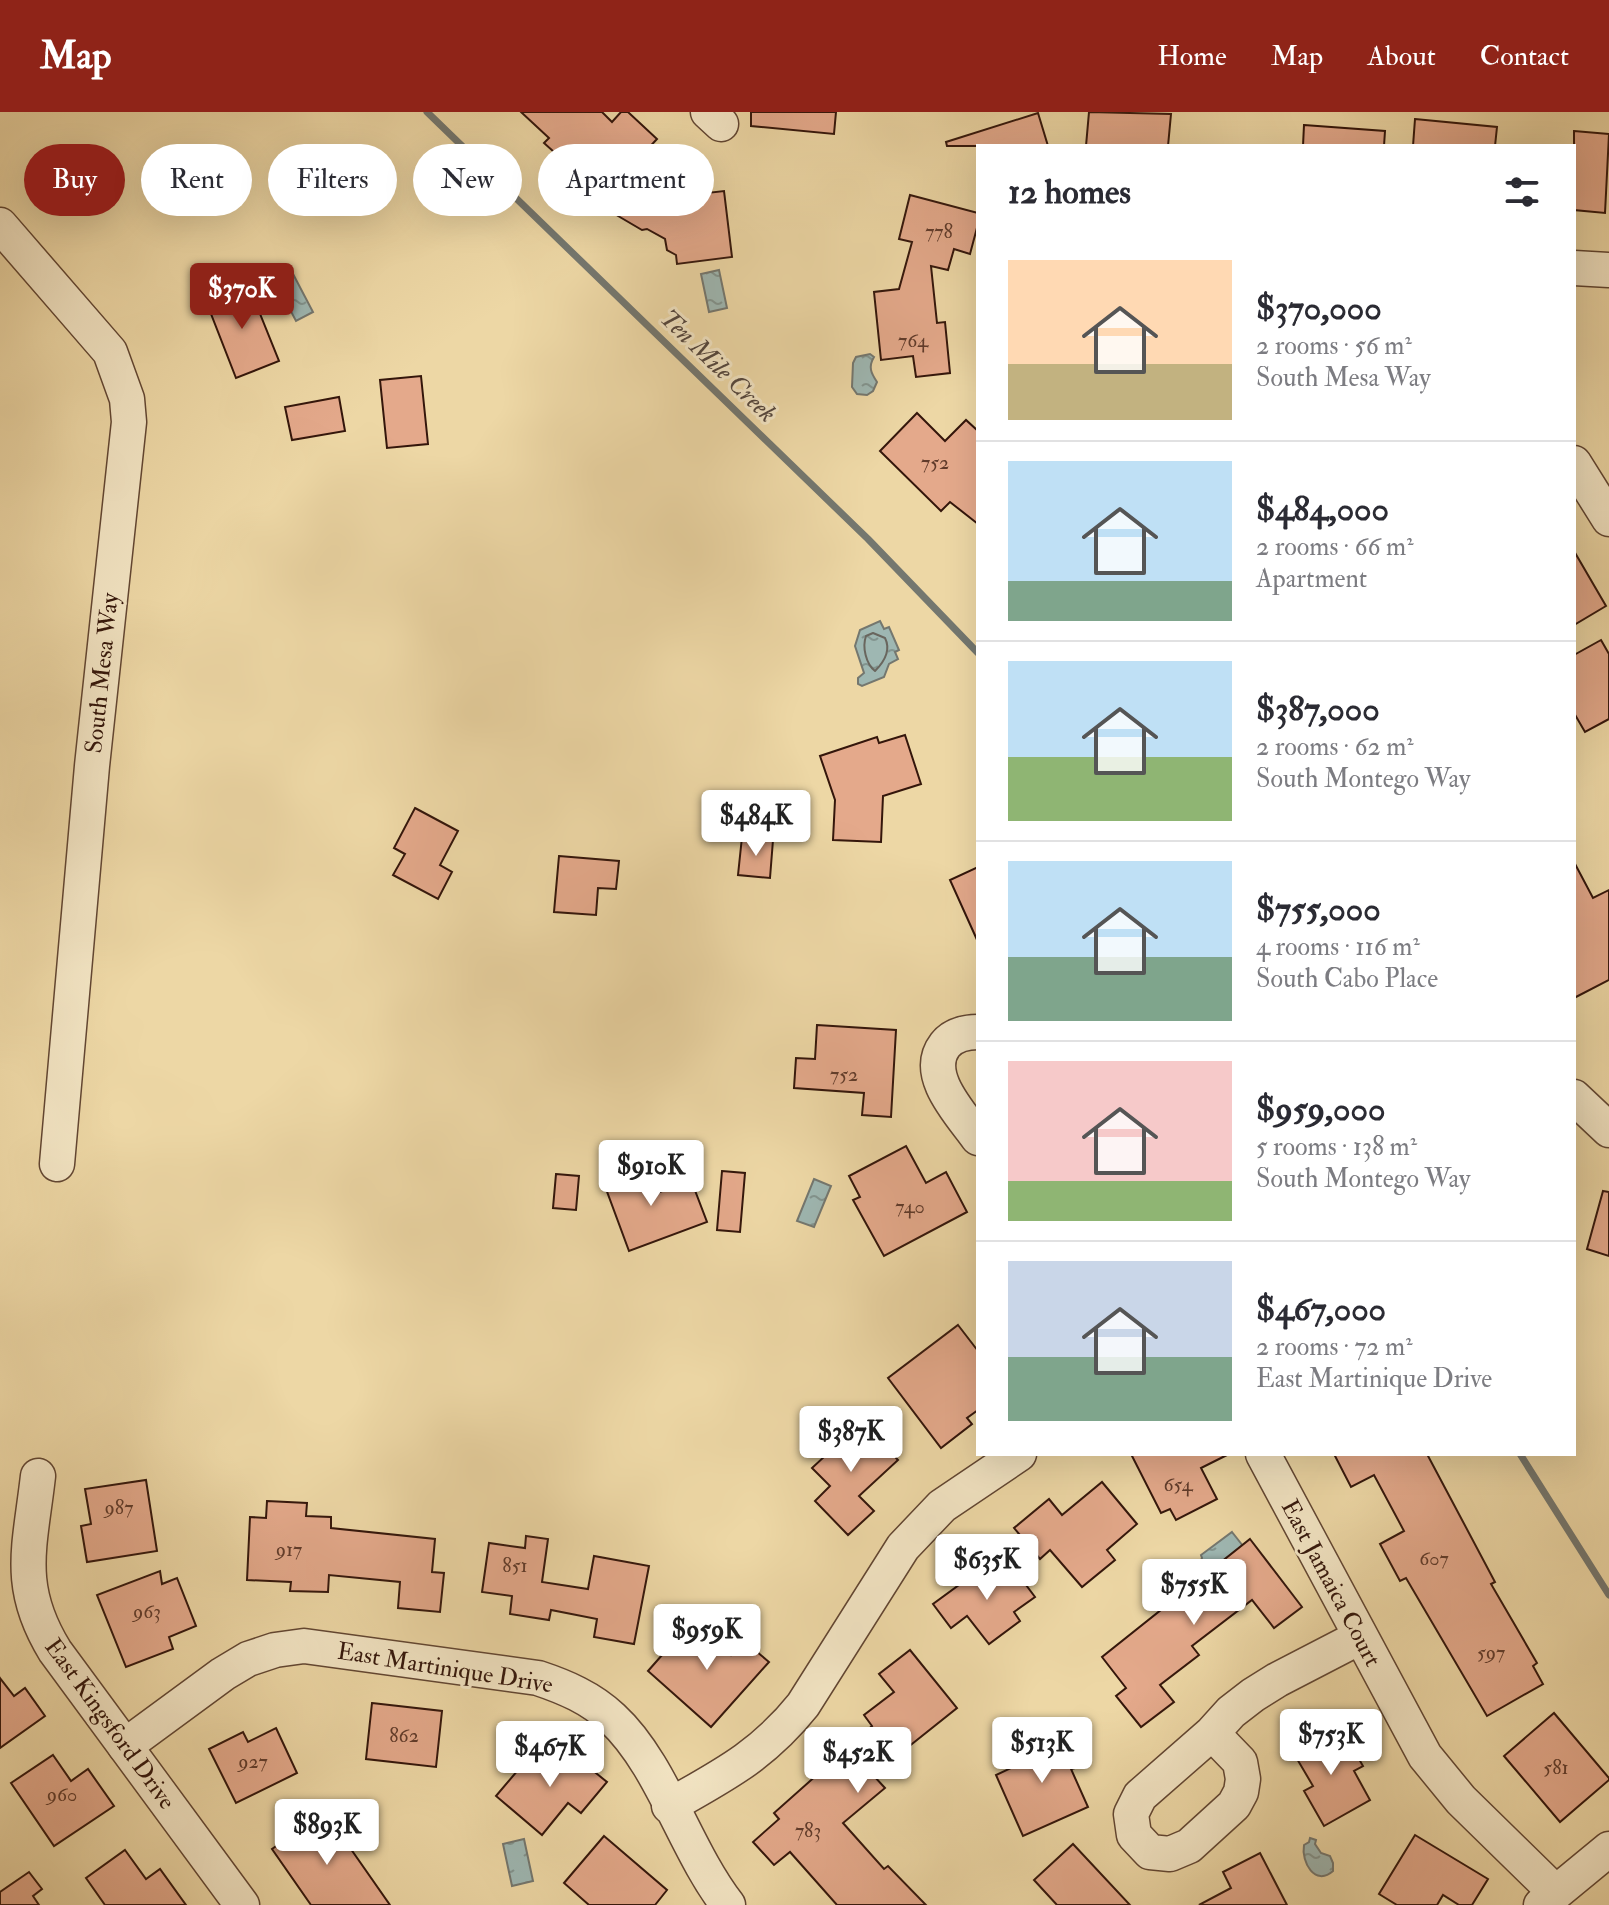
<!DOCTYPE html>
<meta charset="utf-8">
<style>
:root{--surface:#fff;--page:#f2f2f3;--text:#2b2b33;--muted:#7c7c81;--line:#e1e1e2;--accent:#8f2418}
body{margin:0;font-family:"IM FELL Double Pica",serif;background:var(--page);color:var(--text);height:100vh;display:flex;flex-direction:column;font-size:30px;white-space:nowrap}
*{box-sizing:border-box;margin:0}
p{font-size:26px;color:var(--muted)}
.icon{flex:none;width:44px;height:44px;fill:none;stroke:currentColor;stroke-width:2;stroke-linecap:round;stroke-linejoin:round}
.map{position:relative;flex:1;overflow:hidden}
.side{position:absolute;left:976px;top:32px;width:600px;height:1312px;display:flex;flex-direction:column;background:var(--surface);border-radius:0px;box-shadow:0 8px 32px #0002}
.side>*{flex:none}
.banner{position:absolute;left:24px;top:32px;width:760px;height:72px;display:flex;gap:16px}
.price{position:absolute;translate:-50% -68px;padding:0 18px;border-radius:8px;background:#fff;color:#222;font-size:26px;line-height:52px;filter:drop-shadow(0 2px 4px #0008)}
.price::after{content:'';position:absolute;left:50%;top:48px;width:24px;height:18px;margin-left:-12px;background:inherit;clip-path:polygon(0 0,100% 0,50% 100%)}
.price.current{background:var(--accent);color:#fff}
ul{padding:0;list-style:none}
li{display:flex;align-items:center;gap:24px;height:200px;padding:0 32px}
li+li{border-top:2px solid var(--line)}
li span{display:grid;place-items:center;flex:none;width:224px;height:160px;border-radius:0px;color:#555}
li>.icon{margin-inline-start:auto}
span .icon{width:96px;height:96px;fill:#fffc;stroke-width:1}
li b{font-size:34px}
h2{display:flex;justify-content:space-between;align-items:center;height:96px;padding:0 32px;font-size:34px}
.chip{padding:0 28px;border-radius:36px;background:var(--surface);box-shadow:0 8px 32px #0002;font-size:28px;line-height:72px}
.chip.current{background:var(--accent);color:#fff}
header{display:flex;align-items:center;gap:48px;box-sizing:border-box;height:112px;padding:0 40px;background:var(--accent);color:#fff}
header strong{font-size:38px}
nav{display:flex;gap:44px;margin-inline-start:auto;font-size:28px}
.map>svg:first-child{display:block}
</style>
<header>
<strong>Map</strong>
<nav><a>Home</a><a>Map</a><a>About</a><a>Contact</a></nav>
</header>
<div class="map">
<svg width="1609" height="1793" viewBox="0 0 1609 1793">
<defs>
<pattern id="water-ripples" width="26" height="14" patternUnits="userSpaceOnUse" patternTransform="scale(2)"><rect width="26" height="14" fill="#9eb7b2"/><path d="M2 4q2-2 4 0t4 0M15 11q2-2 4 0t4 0" fill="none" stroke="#82948f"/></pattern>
</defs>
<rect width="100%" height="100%" fill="#edd7a5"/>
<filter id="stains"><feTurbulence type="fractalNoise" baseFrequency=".0025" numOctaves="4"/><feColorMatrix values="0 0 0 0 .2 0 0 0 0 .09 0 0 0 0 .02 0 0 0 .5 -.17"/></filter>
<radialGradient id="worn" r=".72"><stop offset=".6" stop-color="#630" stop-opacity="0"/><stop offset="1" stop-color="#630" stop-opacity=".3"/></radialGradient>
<g fill="url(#water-ripples)" stroke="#74776f" stroke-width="2">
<polygon points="719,158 727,196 709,200 701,162"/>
<polygon points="292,160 313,200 296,209 275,169"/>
<path d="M870 242 874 245C868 255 871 261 877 270L873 279 867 283 857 282 852 275 853 251 856 245Z"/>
<polygon points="880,509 884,517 889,515 899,538 895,540 898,547 889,552 884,565 862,574 858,572 858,566 864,561 855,534 860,518"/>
<polygon points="814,1067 831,1074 814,1115 797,1109"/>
<polygon points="1232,1420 1243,1434 1211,1458 1199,1453 1202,1446 1201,1443"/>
<path d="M1310 1726 1316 1728 1315 1732 1321 1741 1330 1744 1333 1751V1759C1315 1775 1301 1750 1304 1733L1309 1730Z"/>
<polygon points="524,1727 533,1769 512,1774 503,1732"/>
</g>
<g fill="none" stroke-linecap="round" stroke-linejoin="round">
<path stroke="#69665e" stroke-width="2" d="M873 521 885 526C891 538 884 550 875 559 866 552 862 535 866 524Z"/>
<g stroke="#74776f" stroke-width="7">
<polyline points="427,0 868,427 978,541"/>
<polyline points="1520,1342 1609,1483"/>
</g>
</g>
<g fill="#e4a98b" stroke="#34160b" stroke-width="2">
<polygon points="521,0 602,0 612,10 621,0 628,0 657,27 630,56 681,84 724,79 732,145 677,152 676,143 667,138 665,127 647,117 642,118 613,101 616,96 544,31 549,26"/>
<polygon points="751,0 836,0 834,22 751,14"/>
<polygon points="1089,0 1171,2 1168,34 1086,34"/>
<polygon points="1038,1 1048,34 947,34 946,30"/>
<polygon points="1415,7 1497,15 1495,34 1413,34"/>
<polygon points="1304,13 1385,19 1384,34 1303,34"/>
<polygon points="1574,19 1609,22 1605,101 1574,98"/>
<polygon points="910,83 978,101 978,112 970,142 954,137 948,158 931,154 937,211 945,210 950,261 916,265 913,244 881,248 874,180 899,177 912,130 899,127"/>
<polygon points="248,172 279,249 236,266 206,189"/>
<polygon points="421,264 428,332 387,336 380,268"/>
<polygon points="339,285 345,319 292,328 285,295"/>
<polygon points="917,301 945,329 966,308 978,319 978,412 950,390 941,399 880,339"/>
<polygon points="1574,439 1606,494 1574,513"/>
<polygon points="1601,528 1609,542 1609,607 1585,620 1574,601 1574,543"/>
<polygon points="905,623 921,672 883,684 881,730 833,728 835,688 820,644 877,625 879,631"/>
<polygon points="415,696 458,719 440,753 452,760 438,787 393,763 405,742 394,736"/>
<polygon points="742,725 773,728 770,766 738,763"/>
<polygon points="559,744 619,749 616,777 598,776 596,803 554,800"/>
<polygon points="1574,750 1593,786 1609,778 1609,868 1574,886"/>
<polygon points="978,755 978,830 950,768"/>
<polygon points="817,913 896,918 891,1005 862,1003 864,981 794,976 796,946 815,947"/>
<polygon points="906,1034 926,1071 946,1060 967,1100 884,1144 853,1088 860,1085 849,1064"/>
<polygon points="640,1052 652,1083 691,1068 707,1110 629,1139 602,1066"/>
<polygon points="722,1059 745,1061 740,1120 717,1118"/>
<polygon points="556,1062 579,1064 576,1098 553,1096"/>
<polygon points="1603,1079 1609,1080 1609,1144 1587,1137"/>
<polygon points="958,1213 978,1239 978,1298 967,1306 972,1312 941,1336 888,1266"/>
<polygon points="862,1310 898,1348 859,1384 874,1399 848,1423 815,1389 830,1374 812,1356 825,1344 815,1333 831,1317 842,1329"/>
<polygon points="1131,1342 1229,1342 1201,1356 1217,1387 1176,1408 1170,1397 1161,1401"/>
<polygon points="1334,1342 1427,1342 1495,1470 1491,1472 1537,1551 1533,1554 1543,1572 1487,1604 1406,1466 1400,1469 1380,1432 1404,1419 1374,1363 1351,1375"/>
<polygon points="146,1368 157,1439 87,1450 81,1414 91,1412 85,1377"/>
<polygon points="1102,1370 1137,1412 1107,1438 1115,1448 1082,1475 1050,1438 1040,1447 1014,1416 1049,1387 1062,1403"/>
<polygon points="267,1389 307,1391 306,1404 331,1405 331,1416 435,1427 432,1460 444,1461 440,1500 398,1496 400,1470 329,1463 328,1480 290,1479 291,1470 247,1468 250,1405 266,1406"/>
<polygon points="526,1424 548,1427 542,1470 588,1477 594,1444 649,1454 634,1532 594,1525 597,1507 551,1498 549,1508 510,1502 512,1484 482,1480 489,1431 525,1436"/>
<polygon points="1250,1427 1302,1495 1274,1516 1252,1488 1192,1534 1199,1543 1160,1573 1174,1590 1141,1615 1116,1584 1126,1576 1102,1545"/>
<polygon points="1011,1453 1035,1485 1014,1500 1020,1509 989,1532 967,1504 951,1516 933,1492 985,1454 994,1466"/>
<polygon points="160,1459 162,1472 177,1466 196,1514 169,1525 173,1537 126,1555 97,1483"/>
<polygon points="692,1509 731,1543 744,1529 769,1550 711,1615 648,1559"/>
<polygon points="910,1538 957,1596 873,1663 885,1676 843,1711 884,1757 888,1754 926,1793 837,1793 790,1740 774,1753 753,1730 779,1707 774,1701 872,1614 864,1603 894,1580 879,1562"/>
<polygon points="0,1566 14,1584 25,1576 45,1604 0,1636"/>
<polygon points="372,1591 442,1599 436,1655 366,1647"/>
<polygon points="1554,1601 1609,1666 1609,1668 1560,1710 1504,1644"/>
<polygon points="276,1616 297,1661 236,1691 209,1637 243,1620 248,1630"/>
<polygon points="1058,1618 1075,1656 1071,1657 1088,1695 1023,1724 996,1663 1026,1649 1019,1634"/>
<polygon points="1344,1621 1363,1654 1354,1659 1370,1688 1324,1714 1304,1679 1313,1674 1290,1635 1314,1622 1321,1634"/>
<polygon points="535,1638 557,1657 570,1640 607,1670 581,1701 568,1691 542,1723 496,1684"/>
<polygon points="53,1643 71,1669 88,1657 114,1694 54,1734 11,1671"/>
<polygon points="325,1700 390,1793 311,1793 272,1737"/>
<polygon points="1415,1723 1488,1767 1472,1793 1459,1793 1443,1783 1437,1793 1397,1793 1379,1782"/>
<polygon points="604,1724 667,1778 655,1793 589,1793 564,1771"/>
<polygon points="1073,1732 1130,1793 1057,1793 1034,1768"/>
<polygon points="125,1738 146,1767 160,1757 186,1793 105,1793 86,1766"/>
<polygon points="1260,1741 1287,1793 1199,1793 1231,1776 1223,1760"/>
<polygon points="29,1760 42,1777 33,1784 39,1793 0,1793 0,1780"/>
</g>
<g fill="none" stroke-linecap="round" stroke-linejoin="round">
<g stroke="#624632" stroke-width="37">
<g id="minor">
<polyline points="708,0 721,12"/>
<polyline points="0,113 110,240 127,287 129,310 92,654 57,1052"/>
<polyline points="1574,156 1609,158"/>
<polyline points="1574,351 1609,407"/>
<path d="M978 920C965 920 953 923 945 933 922 963 962 1003 978 1026"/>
<polyline points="1574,985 1609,1018"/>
<polyline points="1263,1342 1425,1644 1461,1688 1555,1780"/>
<path d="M38 1364C30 1435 15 1474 55 1539L242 1793"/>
<polyline points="1212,1621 1240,1650 1243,1667 1241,1680 1234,1693 1189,1734 1170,1742 1150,1740 1134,1723 1131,1702 1140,1684 1212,1621 1231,1600 1253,1583 1277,1568 1360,1525"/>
<path d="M125 1634 223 1562 248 1547 275 1538 304 1534 538 1566C565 1575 591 1586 612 1606 662 1652 685 1738 728 1793"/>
<path d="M669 1694C724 1663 763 1643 803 1593L903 1435 942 1394 1019 1342"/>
<polyline points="1541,1793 1609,1737"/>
</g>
</g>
<use href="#minor" stroke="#f3e5c4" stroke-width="34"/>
</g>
<g text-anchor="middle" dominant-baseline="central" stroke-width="6" stroke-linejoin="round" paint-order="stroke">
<g font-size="20" fill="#603b2b">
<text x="939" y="119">778</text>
<text x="913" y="228">764</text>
<text x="935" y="350">752</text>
<text x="844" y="962">752</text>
<text x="910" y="1094">740</text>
<text x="1178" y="1372">654</text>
<text x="119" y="1395">987</text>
<text x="289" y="1437">917</text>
<text x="1434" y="1446">607</text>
<text x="515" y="1453">851</text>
<text x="147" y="1499">963</text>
<text x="1491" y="1540">597</text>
<text x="404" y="1623">862</text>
<text x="253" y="1649">927</text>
<text x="1556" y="1655">581</text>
<text x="62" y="1682">960</text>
<text x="808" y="1718">783</text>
</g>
<g font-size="24" fill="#34160b" stroke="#f3e5c4">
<text transform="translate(102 561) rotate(-84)">South Mesa Way</text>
<text transform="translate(1331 1471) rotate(62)">East Jamaica Court</text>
<text transform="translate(445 1556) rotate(9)">East Martinique Drive</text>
<text transform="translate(110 1612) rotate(54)">East Kingsford Drive</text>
</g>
<g font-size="26" font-style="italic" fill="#54463d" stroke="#f3e5c4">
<text transform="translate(718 254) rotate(44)">Ten Mile Creek</text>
</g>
</g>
<rect width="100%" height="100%" filter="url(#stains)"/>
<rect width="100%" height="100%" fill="url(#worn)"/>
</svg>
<b class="price current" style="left:242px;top:219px">$370K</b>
<b class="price" style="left:756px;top:746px">$484K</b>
<b class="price" style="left:651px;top:1096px">$910K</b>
<b class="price" style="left:851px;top:1362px">$387K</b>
<b class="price" style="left:987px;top:1490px">$635K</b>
<b class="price" style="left:1194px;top:1515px">$755K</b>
<b class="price" style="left:707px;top:1560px">$959K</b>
<b class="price" style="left:1331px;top:1665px">$753K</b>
<b class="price" style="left:1042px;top:1673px">$513K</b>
<b class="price" style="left:550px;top:1677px">$467K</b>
<b class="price" style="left:858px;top:1683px">$452K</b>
<b class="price" style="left:327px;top:1755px">$893K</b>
<div class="banner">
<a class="chip current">Buy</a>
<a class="chip">Rent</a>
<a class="chip">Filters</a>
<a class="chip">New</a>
<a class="chip">Apartment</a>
</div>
<section class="side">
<h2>12 homes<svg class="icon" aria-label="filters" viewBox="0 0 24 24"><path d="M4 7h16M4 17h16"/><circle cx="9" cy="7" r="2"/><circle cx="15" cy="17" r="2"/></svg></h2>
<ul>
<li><span style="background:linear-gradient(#ffd9b3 65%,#c2b280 0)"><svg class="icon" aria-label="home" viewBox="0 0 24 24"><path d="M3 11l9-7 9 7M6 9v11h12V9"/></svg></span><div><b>$370,000</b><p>2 rooms · 56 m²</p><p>South Mesa Way</p></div></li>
<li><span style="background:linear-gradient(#bfe0f5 75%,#7fa58c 0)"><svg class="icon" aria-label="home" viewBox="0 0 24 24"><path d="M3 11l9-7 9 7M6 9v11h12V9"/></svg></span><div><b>$484,000</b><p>2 rooms · 66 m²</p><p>Apartment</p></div></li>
<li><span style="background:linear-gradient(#bfe0f5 60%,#8fb573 0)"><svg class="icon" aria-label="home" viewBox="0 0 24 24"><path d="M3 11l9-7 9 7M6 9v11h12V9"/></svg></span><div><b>$387,000</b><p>2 rooms · 62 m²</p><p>South Montego Way</p></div></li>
<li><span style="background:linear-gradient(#bfe0f5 60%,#7fa58c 0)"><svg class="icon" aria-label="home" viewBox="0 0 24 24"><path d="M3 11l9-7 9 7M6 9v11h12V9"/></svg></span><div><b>$755,000</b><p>4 rooms · 116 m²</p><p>South Cabo Place</p></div></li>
<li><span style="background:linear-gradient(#f6c9c9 75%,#8fb573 0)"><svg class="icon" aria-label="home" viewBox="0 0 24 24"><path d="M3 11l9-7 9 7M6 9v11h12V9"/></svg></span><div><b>$959,000</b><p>5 rooms · 138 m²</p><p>South Montego Way</p></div></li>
<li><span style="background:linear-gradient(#c9d6e8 60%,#7fa58c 0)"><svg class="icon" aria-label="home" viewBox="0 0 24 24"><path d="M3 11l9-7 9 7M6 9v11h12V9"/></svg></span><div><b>$467,000</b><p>2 rooms · 72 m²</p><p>East Martinique Drive</p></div></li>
</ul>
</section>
</div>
